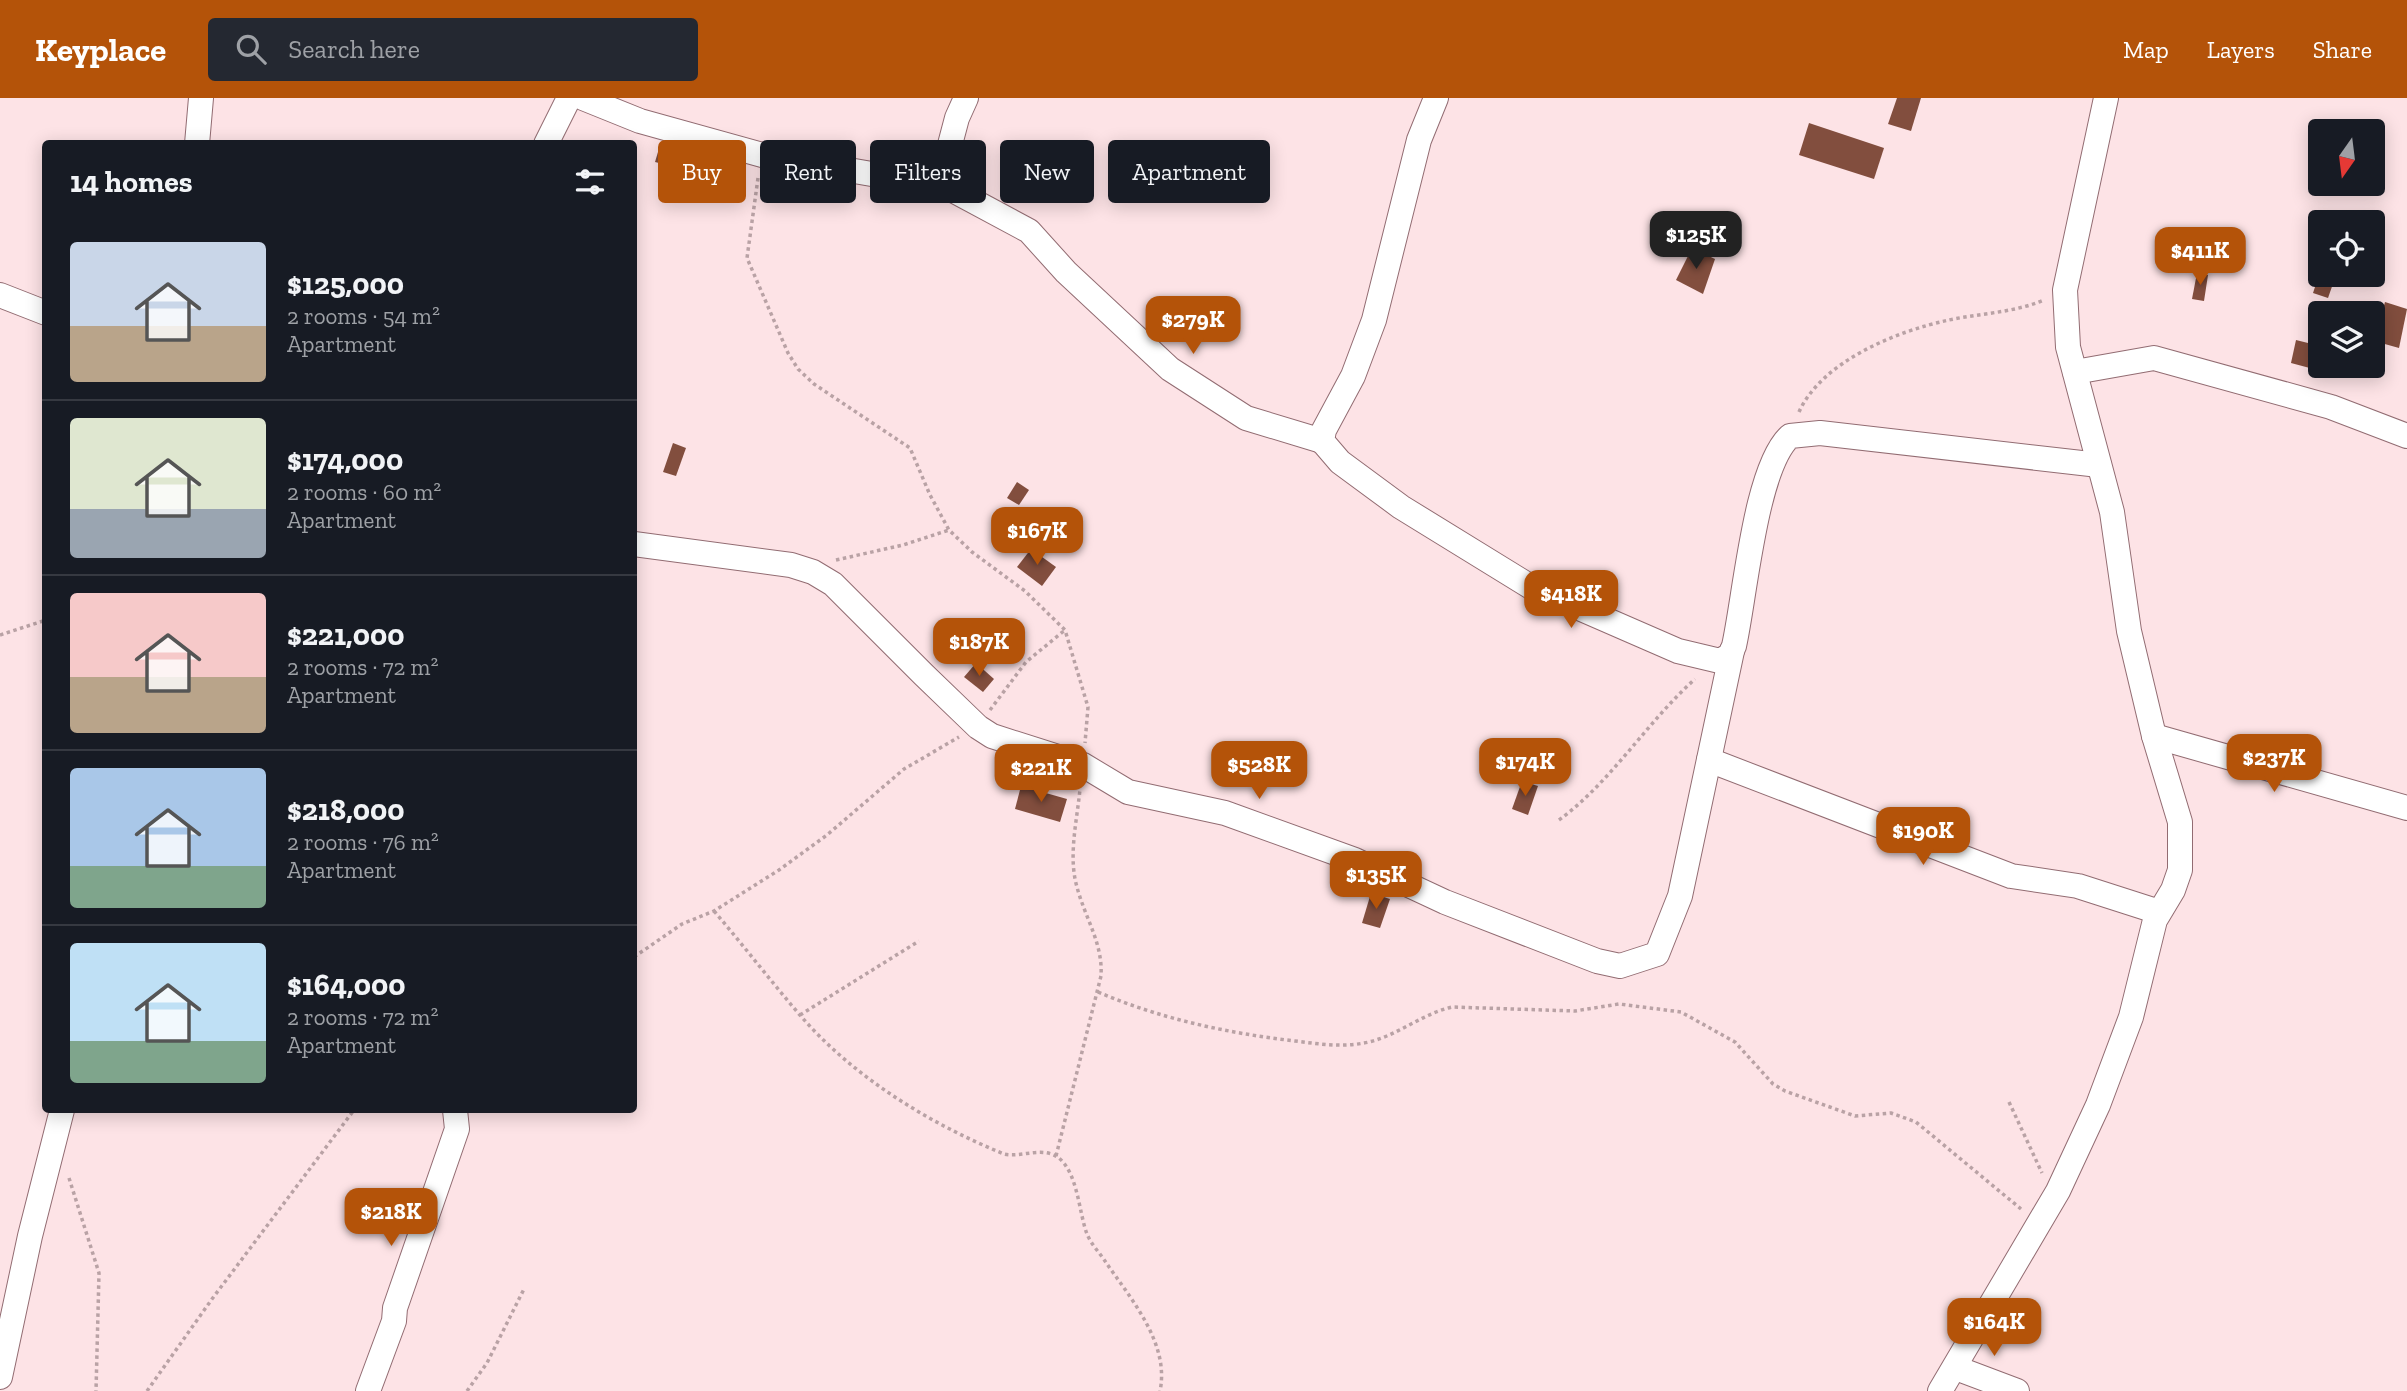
<!DOCTYPE html>
<meta charset="utf-8">
<style>
:root{--surface:#171b24;--page:#242831;--text:#f1f3f6;--muted:#9ea1a6;--line:#363941;--accent:#b45309}
body{margin:0;font-family:"Zilla Slab",serif;background:var(--page);color:var(--text);height:100vh;display:flex;flex-direction:column;font-size:26px;white-space:nowrap}
*{box-sizing:border-box;margin:0}
p{font-size:23px;color:var(--muted)}
.icon{flex:none;width:38px;height:38px;fill:none;stroke:currentColor;stroke-width:2;stroke-linecap:round;stroke-linejoin:round}
.map{position:relative;flex:1;overflow:hidden}
.sheet{position:absolute;left:42px;top:42px;width:595px;height:973px;display:flex;flex-direction:column;background:var(--surface);border-radius:7px;box-shadow:0 4px 18px #0003}
.sheet>*{flex:none}
.guide{position:absolute;left:658px;top:42px;width:665px;height:63px;display:flex;gap:14px}
.needle{width:46px;rotate:194deg}
.controls{position:absolute;left:2308px;top:21px;display:grid;gap:14px}
.controls a{display:grid;place-items:center;width:77px;height:77px;border-radius:7px;background:var(--surface);box-shadow:0 4px 18px #0003;font-size:35px}
.price{position:absolute;translate:-50% -60px;padding:0 16px;border-radius:14px;background:var(--accent);color:#fff;font-size:23px;line-height:46px;filter:drop-shadow(0 2px 4px #0008)}
.price::after{content:'';position:absolute;left:50%;top:42px;width:21px;height:16px;margin-left:-10px;background:inherit;clip-path:polygon(0 0,100% 0,50% 100%)}
.price.on{background:#222;color:#fff}
ul{padding:0;list-style:none}
li{display:flex;align-items:center;gap:21px;height:175px;padding:0 28px}
li+li{border-top:2px solid var(--line)}
li span{display:grid;place-items:center;flex:none;width:196px;height:140px;border-radius:7px;color:#555}
li>.icon{margin-inline-start:auto}
span .icon{width:84px;height:84px;fill:#fffc;stroke-width:1}
li b{font-size:30px}
h2{display:flex;justify-content:space-between;align-items:center;height:84px;padding:0 28px;font-size:30px}
.chip{padding:0 24px;border-radius:7px;background:var(--surface);box-shadow:0 4px 18px #0003;font-size:24px;line-height:63px}
.chip.on{background:var(--accent);color:#fff}
header{display:flex;align-items:center;gap:42px;box-sizing:border-box;height:98px;padding:0 35px;background:var(--accent);color:#fff}
header strong{font-size:33px}
nav{display:flex;gap:38px;margin-inline-start:auto;font-size:24px}
.search{width:490px;height:63px;background:var(--page);display:flex;align-items:center;gap:18px;box-sizing:border-box;padding:0 24px;border-radius:7px;color:var(--muted);font-size:26px}
.map>svg:first-child{display:block}
</style>
<header>
<strong>Keyplace</strong>
<div class="search"><svg class="icon" aria-label="search" viewBox="0 0 24 24"><circle cx="10" cy="10" r="6"/><path d="M15 15l6 6"/></svg>Search here</div>
<nav><a>Map</a><a>Layers</a><a>Share</a></nav>
</header>
<div class="map">
<svg width="2407" height="1293" viewBox="0 0 2407 1293">
<rect width="100%" height="100%" fill="#fde3e6"/>
<g fill="#824e3e">
<polygon points="1897,0 1921,0 1911,33 1888,26"/>
<polygon points="1809,25 1884,50 1874,81 1799,57"/>
<polygon points="661,44 704,56 699,75 655,64"/>
<polygon points="1692,150 1715,161 1703,196 1676,182"/>
<polygon points="2197,175 2208,177 2204,203 2192,201"/>
<polygon points="2319,177 2336,177 2328,200 2313,195"/>
<polygon points="2385,204 2407,211 2399,250 2374,243"/>
<polygon points="2296,242 2320,248 2321,273 2291,265"/>
<polygon points="673,345 686,350 676,378 663,374"/>
<polygon points="1017,384 1029,392 1019,407 1007,400"/>
<polygon points="1031,451 1056,469 1042,488 1017,469"/>
<polygon points="976,565 994,581 983,594 964,579"/>
<polygon points="1522,683 1538,688 1528,717 1512,711"/>
<polygon points="1021,688 1067,701 1060,724 1015,711"/>
<polygon points="1371,795 1390,801 1380,830 1362,825"/>
</g>
<g fill="none" stroke-linecap="round" stroke-linejoin="round">
<g stroke="#926c72" stroke-width="26">
<g id="minor">
<polyline points="583,0 640,23 762,57 947,89 1029,133 1066,174 1170,271 1246,320 1322,343"/>
<path d="M1436 0 1419 42 1374 222 1353 278 1324 332 1322 343 1340 364 1401 409 1531 489 1678 553 1720 563 1730 557 1734 548C1745 500 1755 370 1790 338L1820 335 2099 367"/>
<polyline points="197,46 201,0"/>
<polyline points="546,46 569,0"/>
<polyline points="939,88 957,20 966,0"/>
<polyline points="0,197 46,215"/>
<polyline points="2075,274 2154,260 2331,309 2407,338"/>
<polyline points="634,446 791,467 813,474 833,486 924,577 978,629 992,638 1083,667 1128,694 1225,715 1355,762 1445,804 1597,863 1620,868 1657,856 1680,798 1732,553"/>
<polyline points="2154,638 2407,710"/>
<polyline points="1709,662 2011,778 2078,788 2159,814"/>
<polyline points="1956,1270 2017,1293"/>
<polyline points="0,1279 30,1138 62,1012"/>
<polyline points="368,1293 394,1223 395,1210 457,1031 455,1012"/>
<polyline points="1940,1293 2058,1093 2098,1007 2131,919 2155,822 2173,792 2180,772 2180,724 2154,638 2129,533 2112,414 2068,249 2065,192 2106,0"/>
</g>
</g>
<g stroke="#b9a2a5" stroke-width="3.5" stroke-dasharray="3.5 3.5" stroke-linecap="butt">
<polyline points="758,80 747,160 788,255 798,271 814,286 910,350 930,397 949,432 972,454 1025,493 1065,532 1088,609 1085,645"/>
<path d="M1799 314C1822 263 1897 233 1949 222 1981 215 2013 215 2044 202"/>
<polyline points="836,462 903,447 949,432"/>
<polyline points="0,537 46,522"/>
<polyline points="990,612 1026,564 1065,532"/>
<path d="M1559 722C1611 684 1647 624 1695 581"/>
<path d="M714 813C743 847 770 882 799 916 852 978 928 1025 1004 1056 1022 1060 1044 1047 1060 1061 1078 1077 1079 1115 1087 1136 1091 1146 1099 1154 1105 1163 1130 1200 1170 1245 1160 1293"/>
<polyline points="634,859 682,826 714,813 779,772 827,737 904,671 959,639"/>
<path d="M1098 894C1161 921 1227 935 1295 943 1320 946 1343 950 1369 944 1398 937 1422 916 1452 909L1575 913 1619 906 1681 914 1735 944 1773 986 1785 993 1855 1018 1891 1015 1916 1024 2021 1111"/>
<polyline points="800,917 919,843"/>
<polyline points="2009,1004 2042,1075"/>
<path d="M1056 1058 1101 878C1103 845 1085 820 1077 789 1068 758 1077 723 1080 691"/>
<polyline points="69,1080 99,1175 96,1293"/>
<polyline points="147,1293 212,1201 354,1012"/>
<polyline points="467,1293 487,1265 524,1191"/>
</g>
<use href="#minor" stroke="#fff" stroke-width="24"/>
</g>
</svg>
<div class="controls">
<a><svg class="needle" viewBox="-14 -14 28 28"><path d="M0-13l5 13h-10z" fill="#e53935"/><path d="M0 13l5-13h-10z" fill="#9ea1a6"/></svg></a>
<a><svg class="icon" aria-label="locate" viewBox="0 0 24 24"><circle cx="12" cy="12" r="6"/><path d="M12 2v4M12 18v4M2 12h4M18 12h4"/></svg></a>
<a><svg class="icon" aria-label="layers" viewBox="0 0 24 24"><path d="M12 4l9 5-9 5-9-5zM3 14l9 5 9-5"/></svg></a>
</div>
<b class="price on" style="left:1696px;top:173px">$125K</b>
<b class="price" style="left:2200px;top:189px">$411K</b>
<b class="price" style="left:1193px;top:258px">$279K</b>
<b class="price" style="left:1037px;top:469px">$167K</b>
<b class="price" style="left:1571px;top:532px">$418K</b>
<b class="price" style="left:979px;top:580px">$187K</b>
<b class="price" style="left:2274px;top:696px">$237K</b>
<b class="price" style="left:1525px;top:700px">$174K</b>
<b class="price" style="left:1259px;top:703px">$528K</b>
<b class="price" style="left:1041px;top:706px">$221K</b>
<b class="price" style="left:1923px;top:769px">$190K</b>
<b class="price" style="left:1376px;top:813px">$135K</b>
<b class="price" style="left:391px;top:1150px">$218K</b>
<b class="price" style="left:1994px;top:1260px">$164K</b>
<div class="guide">
<a class="chip on">Buy</a>
<a class="chip">Rent</a>
<a class="chip">Filters</a>
<a class="chip">New</a>
<a class="chip">Apartment</a>
</div>
<section class="sheet">
<h2>14 homes<svg class="icon" aria-label="filters" viewBox="0 0 24 24"><path d="M4 7h16M4 17h16"/><circle cx="9" cy="7" r="2"/><circle cx="15" cy="17" r="2"/></svg></h2>
<ul>
<li><span style="background:linear-gradient(#c9d6e8 60%,#b9a48a 0)"><svg class="icon" aria-label="home" viewBox="0 0 24 24"><path d="M3 11l9-7 9 7M6 9v11h12V9"/></svg></span><div><b>$125,000</b><p>2 rooms · 54 m²</p><p>Apartment</p></div></li>
<li><span style="background:linear-gradient(#dfe7d0 65%,#9aa5b1 0)"><svg class="icon" aria-label="home" viewBox="0 0 24 24"><path d="M3 11l9-7 9 7M6 9v11h12V9"/></svg></span><div><b>$174,000</b><p>2 rooms · 60 m²</p><p>Apartment</p></div></li>
<li><span style="background:linear-gradient(#f6c9c9 60%,#b9a48a 0)"><svg class="icon" aria-label="home" viewBox="0 0 24 24"><path d="M3 11l9-7 9 7M6 9v11h12V9"/></svg></span><div><b>$221,000</b><p>2 rooms · 72 m²</p><p>Apartment</p></div></li>
<li><span style="background:linear-gradient(#a9c7e8 70%,#7fa58c 0)"><svg class="icon" aria-label="home" viewBox="0 0 24 24"><path d="M3 11l9-7 9 7M6 9v11h12V9"/></svg></span><div><b>$218,000</b><p>2 rooms · 76 m²</p><p>Apartment</p></div></li>
<li><span style="background:linear-gradient(#bfe0f5 70%,#7fa58c 0)"><svg class="icon" aria-label="home" viewBox="0 0 24 24"><path d="M3 11l9-7 9 7M6 9v11h12V9"/></svg></span><div><b>$164,000</b><p>2 rooms · 72 m²</p><p>Apartment</p></div></li>
</ul>
</section>
</div>
